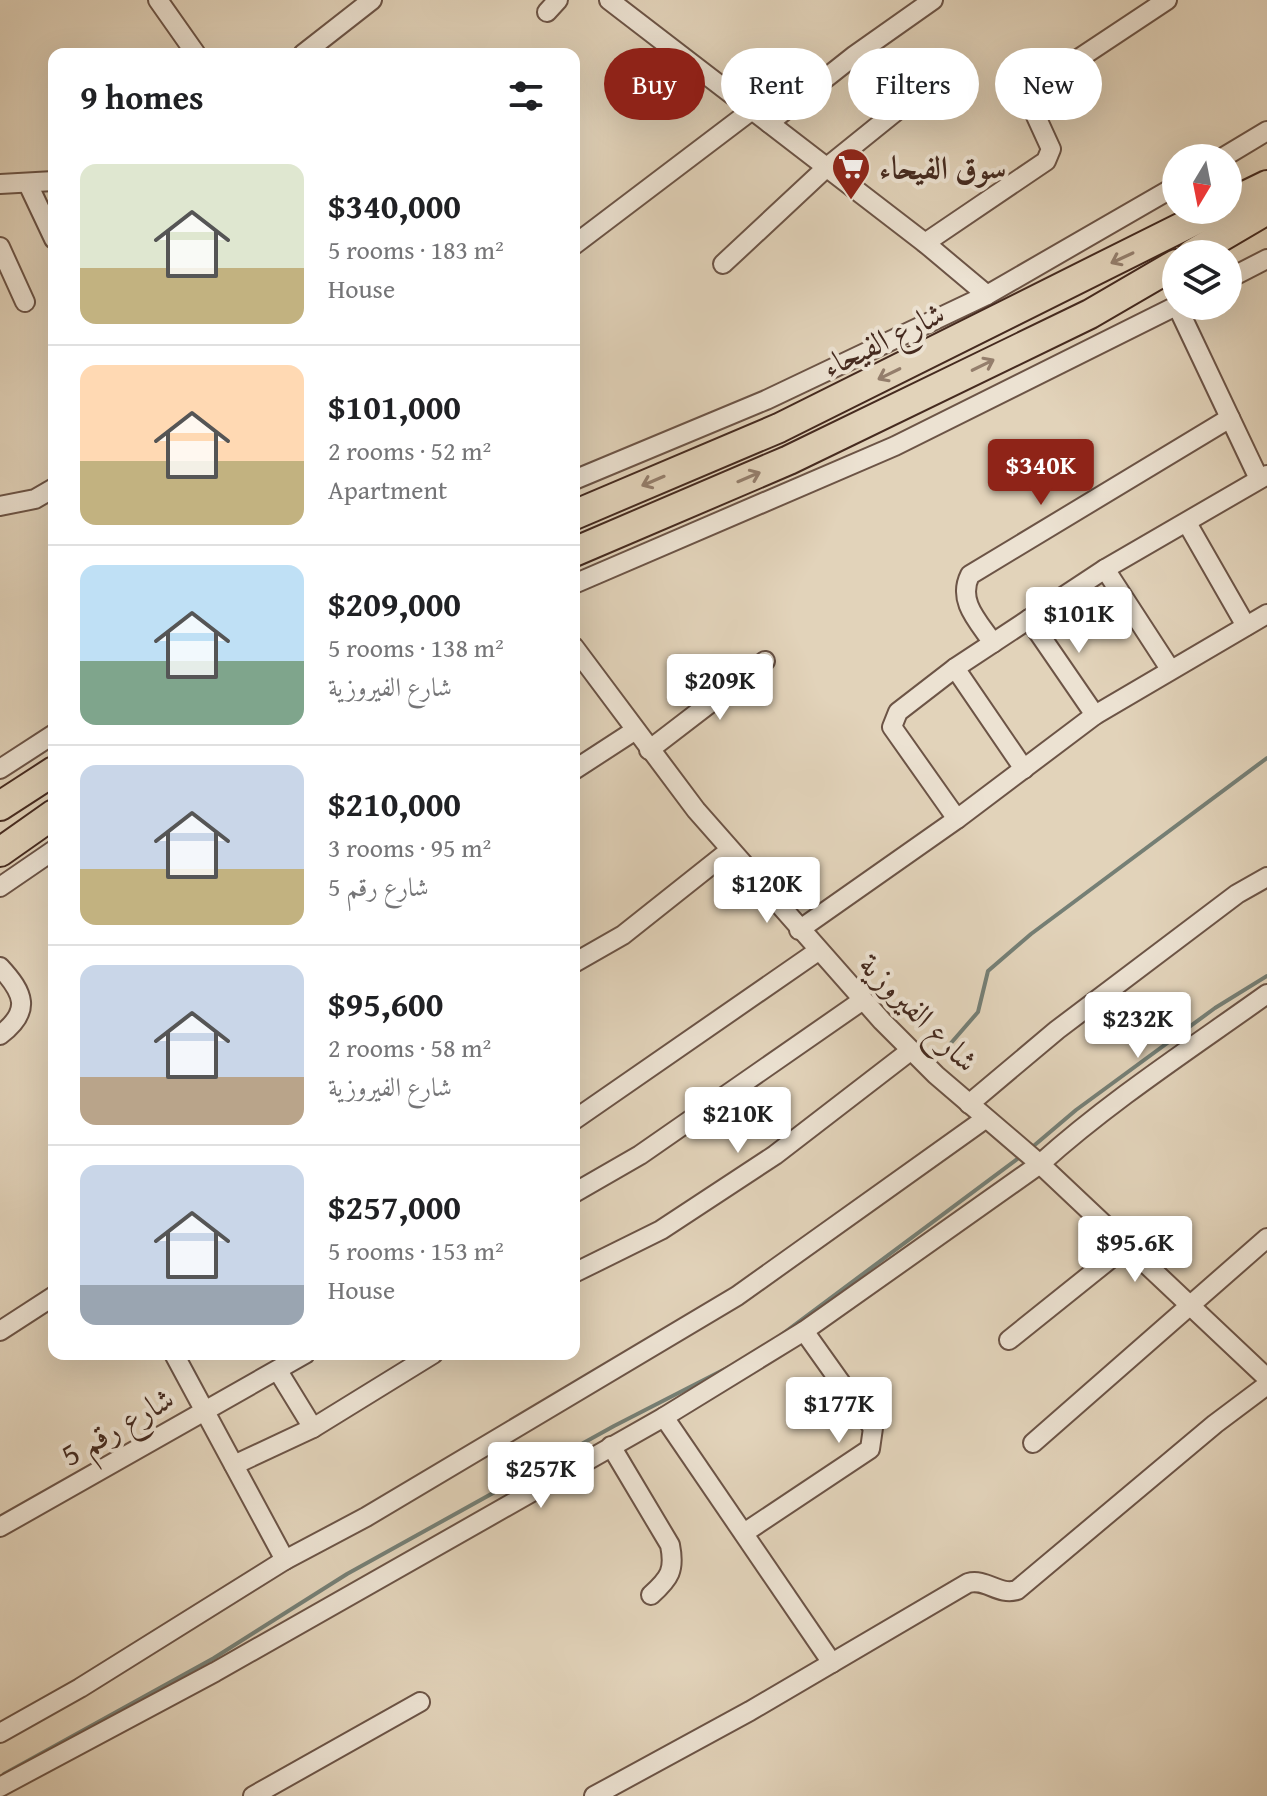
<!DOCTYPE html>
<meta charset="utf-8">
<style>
:root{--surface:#fff;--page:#f6f6f6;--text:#202124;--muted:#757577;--line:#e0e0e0;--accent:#8f2418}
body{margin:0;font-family:"Gentium Book Plus",Amiri,serif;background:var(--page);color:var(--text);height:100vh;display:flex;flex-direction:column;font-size:30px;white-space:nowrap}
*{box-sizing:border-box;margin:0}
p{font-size:26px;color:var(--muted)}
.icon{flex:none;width:44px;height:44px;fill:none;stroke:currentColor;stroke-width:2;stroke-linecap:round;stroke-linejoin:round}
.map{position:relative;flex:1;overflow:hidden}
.sheet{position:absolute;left:48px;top:48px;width:532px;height:1312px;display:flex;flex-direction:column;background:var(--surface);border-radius:16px;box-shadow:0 8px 32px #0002}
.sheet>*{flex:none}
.guide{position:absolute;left:604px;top:48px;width:542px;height:72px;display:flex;gap:16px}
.needle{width:52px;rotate:190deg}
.fabs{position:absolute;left:1162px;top:144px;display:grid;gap:16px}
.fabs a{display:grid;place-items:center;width:80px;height:80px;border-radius:50%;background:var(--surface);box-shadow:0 8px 32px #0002;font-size:40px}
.price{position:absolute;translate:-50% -68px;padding:0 18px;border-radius:8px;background:#fff;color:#222;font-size:26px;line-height:52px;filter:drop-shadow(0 2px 4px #0008)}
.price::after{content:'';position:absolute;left:50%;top:48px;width:24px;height:18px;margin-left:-12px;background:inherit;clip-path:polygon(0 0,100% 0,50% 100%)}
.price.active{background:var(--accent);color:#fff}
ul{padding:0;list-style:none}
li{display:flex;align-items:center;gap:24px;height:200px;padding:0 32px}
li+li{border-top:2px solid var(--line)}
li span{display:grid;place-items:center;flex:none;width:224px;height:160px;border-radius:16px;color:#555}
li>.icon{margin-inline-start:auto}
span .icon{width:96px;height:96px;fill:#fffc;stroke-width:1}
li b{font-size:34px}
h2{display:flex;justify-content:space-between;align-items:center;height:96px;padding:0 32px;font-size:34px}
.pill{padding:0 28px;border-radius:36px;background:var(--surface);box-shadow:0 8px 32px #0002;font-size:28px;line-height:72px}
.pill.active{background:var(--accent);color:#fff}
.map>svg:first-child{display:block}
</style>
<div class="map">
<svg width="1267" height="1796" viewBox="0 0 1267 1796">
<rect width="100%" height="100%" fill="#e2d3ba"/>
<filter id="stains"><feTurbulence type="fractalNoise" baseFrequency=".0025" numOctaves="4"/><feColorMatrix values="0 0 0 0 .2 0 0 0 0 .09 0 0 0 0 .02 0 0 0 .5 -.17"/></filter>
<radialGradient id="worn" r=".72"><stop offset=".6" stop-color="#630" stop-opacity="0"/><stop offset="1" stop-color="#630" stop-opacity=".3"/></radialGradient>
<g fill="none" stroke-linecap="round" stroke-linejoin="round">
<g stroke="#757f75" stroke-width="4">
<polyline points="945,1050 978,1012 988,971 1031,934 1267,758"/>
<polyline points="1030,1149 1076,1110 1215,1008 1267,976"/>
<polyline points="777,1338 1020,1157"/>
<polyline points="4,1774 214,1658 347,1574 614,1426 729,1367"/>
</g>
<g stroke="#6c5446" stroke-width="22">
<g id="minor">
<polyline points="158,0 196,54"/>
<polyline points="609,0 925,243 987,295"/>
<polyline points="547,12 558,0"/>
<polyline points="303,54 372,0"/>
<polyline points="769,123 855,55 933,0"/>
<polyline points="1222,158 1267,131"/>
<polyline points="0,184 54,181"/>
<polyline points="28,184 54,239"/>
<polyline points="925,243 1046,161 1051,149 1029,101 1033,89 1167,0"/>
<polyline points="574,245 752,110"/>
<polyline points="0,247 25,302"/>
<polyline points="723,264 827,167 941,75"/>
<polyline points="1228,279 1267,259"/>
<polyline points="1177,306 1259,479"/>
<polyline points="574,480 766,400 987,295 1176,186"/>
<polyline points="0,506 35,499 54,488"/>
<polyline points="1187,523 1246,626"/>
<polyline points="1105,569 1170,669"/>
<polyline points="574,584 895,446 1176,306"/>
<polyline points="1029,619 1095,715"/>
<path d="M993 643C978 621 957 601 970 575L1230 418"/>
<polyline points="574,647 696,810 882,1021 936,1075 1040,1164 1267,1378"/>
<polyline points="955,668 1024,769"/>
<polyline points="649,750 765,661"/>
<polyline points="0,769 54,734"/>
<polyline points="574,770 634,731"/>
<polyline points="957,819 892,727 898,712 955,668 1105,569 1267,475"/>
<polyline points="0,887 54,850"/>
<polyline points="799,930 957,819 1095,715 1267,614"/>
<polyline points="574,963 623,935 730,850"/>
<path d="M0 967C24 993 32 1011 0 1035"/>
<polyline points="969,1104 1057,1030 1237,894 1267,877"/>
<polyline points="574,1120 818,951"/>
<polyline points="574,1193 640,1155 863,1000"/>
<polyline points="574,1273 661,1230 775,1155 910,1051"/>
<polyline points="0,1331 54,1296"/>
<polyline points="1009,1340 1125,1247"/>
<polyline points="174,1354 285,1560"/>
<polyline points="278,1371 313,1428"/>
<polyline points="664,1417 832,1663"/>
<polyline points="1033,1443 1267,1238"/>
<path d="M611 1446 670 1545C675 1570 670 1578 651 1595"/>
<polyline points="234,1465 313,1428 433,1354"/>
<polyline points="0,1527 305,1354"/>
<polyline points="744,1533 870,1449 873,1428 804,1331"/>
<polyline points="0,1733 80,1688 285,1560 366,1517 737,1296 985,1119"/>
<path d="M0 1787 215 1672 664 1417 804 1331 1040 1164C1110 1101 1190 1049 1267 994"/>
<polyline points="253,1796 420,1702"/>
<path d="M594 1796 750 1711 968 1583C986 1578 999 1596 1017 1590L1215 1424 1267 1385"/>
</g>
</g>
<g stroke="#452a1f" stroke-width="32">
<g id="highway">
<polyline points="1228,204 1267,185"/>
<polyline points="1192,254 1267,210"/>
<polyline points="574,515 779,428 1216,210"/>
<polyline points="574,552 789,460 1090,314 1176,264"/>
<polyline points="0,806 54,771"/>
<polyline points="0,852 54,814"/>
</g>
</g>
<use href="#minor" stroke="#ece2d2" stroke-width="18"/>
<use href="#highway" stroke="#e2d3ba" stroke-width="28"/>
</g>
<defs><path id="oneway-shaft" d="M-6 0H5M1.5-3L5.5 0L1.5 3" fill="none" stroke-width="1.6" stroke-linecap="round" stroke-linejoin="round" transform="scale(2)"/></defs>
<g stroke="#947e6c">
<use href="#oneway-shaft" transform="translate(1122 258) rotate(155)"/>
<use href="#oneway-shaft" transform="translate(983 365) rotate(-26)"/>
<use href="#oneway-shaft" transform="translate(889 374) rotate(154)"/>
<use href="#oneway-shaft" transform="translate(749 477) rotate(-23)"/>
<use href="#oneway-shaft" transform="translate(653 481) rotate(157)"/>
</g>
<defs>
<g id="supermarket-pin" transform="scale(2)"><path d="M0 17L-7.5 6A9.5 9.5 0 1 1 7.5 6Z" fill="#8f2418" stroke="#ece2d2"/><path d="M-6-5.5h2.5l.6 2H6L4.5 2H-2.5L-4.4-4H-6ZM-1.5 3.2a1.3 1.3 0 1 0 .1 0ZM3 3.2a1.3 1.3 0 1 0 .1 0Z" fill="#fff"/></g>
</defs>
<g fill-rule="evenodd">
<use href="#supermarket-pin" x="851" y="167"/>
</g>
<g text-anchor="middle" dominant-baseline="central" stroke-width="8" stroke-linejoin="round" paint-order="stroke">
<g font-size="32" font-weight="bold" fill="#452a1f" stroke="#ece2d2" text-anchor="start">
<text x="879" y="167">سوق الفيحاء</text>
</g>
<g font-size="32" fill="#452a1f" stroke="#ece2d2">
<text transform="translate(883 339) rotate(-26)">شارع الفيحاء</text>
<text transform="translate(919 1012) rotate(45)">شارع الفيروزية</text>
<text transform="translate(117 1426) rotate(-30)">شارع رقم 5</text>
</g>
</g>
<rect width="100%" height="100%" filter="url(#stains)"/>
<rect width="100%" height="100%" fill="url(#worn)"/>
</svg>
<div class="fabs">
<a><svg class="needle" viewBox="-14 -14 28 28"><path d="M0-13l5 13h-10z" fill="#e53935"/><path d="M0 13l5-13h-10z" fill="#757577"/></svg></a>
<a><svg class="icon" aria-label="layers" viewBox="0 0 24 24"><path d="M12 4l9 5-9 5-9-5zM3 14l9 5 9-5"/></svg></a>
</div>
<b class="price active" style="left:1041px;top:507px">$340K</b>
<b class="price" style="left:1079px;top:655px">$101K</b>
<b class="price" style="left:720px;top:722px">$209K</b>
<b class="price" style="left:767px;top:925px">$120K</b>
<b class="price" style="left:1138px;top:1060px">$232K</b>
<b class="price" style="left:738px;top:1155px">$210K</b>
<b class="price" style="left:1135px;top:1284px">$95.6K</b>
<b class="price" style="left:839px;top:1445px">$177K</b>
<b class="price" style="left:541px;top:1510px">$257K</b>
<div class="guide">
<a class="pill active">Buy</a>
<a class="pill">Rent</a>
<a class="pill">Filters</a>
<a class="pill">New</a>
</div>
<section class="sheet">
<h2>9 homes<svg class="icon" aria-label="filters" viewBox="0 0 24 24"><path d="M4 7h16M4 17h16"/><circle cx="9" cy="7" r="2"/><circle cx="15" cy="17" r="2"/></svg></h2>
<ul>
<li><span style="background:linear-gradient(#dfe7d0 65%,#c2b280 0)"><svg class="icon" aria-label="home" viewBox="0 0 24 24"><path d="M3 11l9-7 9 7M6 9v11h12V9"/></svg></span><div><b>$340,000</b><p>5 rooms · 183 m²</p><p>House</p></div></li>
<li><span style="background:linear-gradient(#ffd9b3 60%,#c2b280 0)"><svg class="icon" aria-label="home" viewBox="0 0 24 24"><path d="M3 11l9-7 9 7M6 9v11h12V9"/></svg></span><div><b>$101,000</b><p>2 rooms · 52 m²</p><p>Apartment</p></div></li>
<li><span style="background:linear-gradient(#bfe0f5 60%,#7fa58c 0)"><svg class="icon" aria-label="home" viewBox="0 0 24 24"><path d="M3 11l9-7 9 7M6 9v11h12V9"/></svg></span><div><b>$209,000</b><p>5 rooms · 138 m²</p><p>شارع الفيروزية</p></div></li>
<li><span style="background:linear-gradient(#c9d6e8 65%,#c2b280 0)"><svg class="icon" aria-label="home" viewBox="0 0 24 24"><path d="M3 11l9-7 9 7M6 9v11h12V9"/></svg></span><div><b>$210,000</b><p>3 rooms · 95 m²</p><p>شارع رقم 5</p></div></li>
<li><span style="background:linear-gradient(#c9d6e8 70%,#b9a48a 0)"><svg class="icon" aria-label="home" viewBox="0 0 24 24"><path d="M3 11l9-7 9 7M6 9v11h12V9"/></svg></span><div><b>$95,600</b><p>2 rooms · 58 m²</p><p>شارع الفيروزية</p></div></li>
<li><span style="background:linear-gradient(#c9d6e8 75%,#9aa5b1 0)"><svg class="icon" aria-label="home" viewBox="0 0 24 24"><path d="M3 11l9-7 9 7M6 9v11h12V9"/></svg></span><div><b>$257,000</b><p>5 rooms · 153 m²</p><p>House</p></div></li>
</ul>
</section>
</div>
